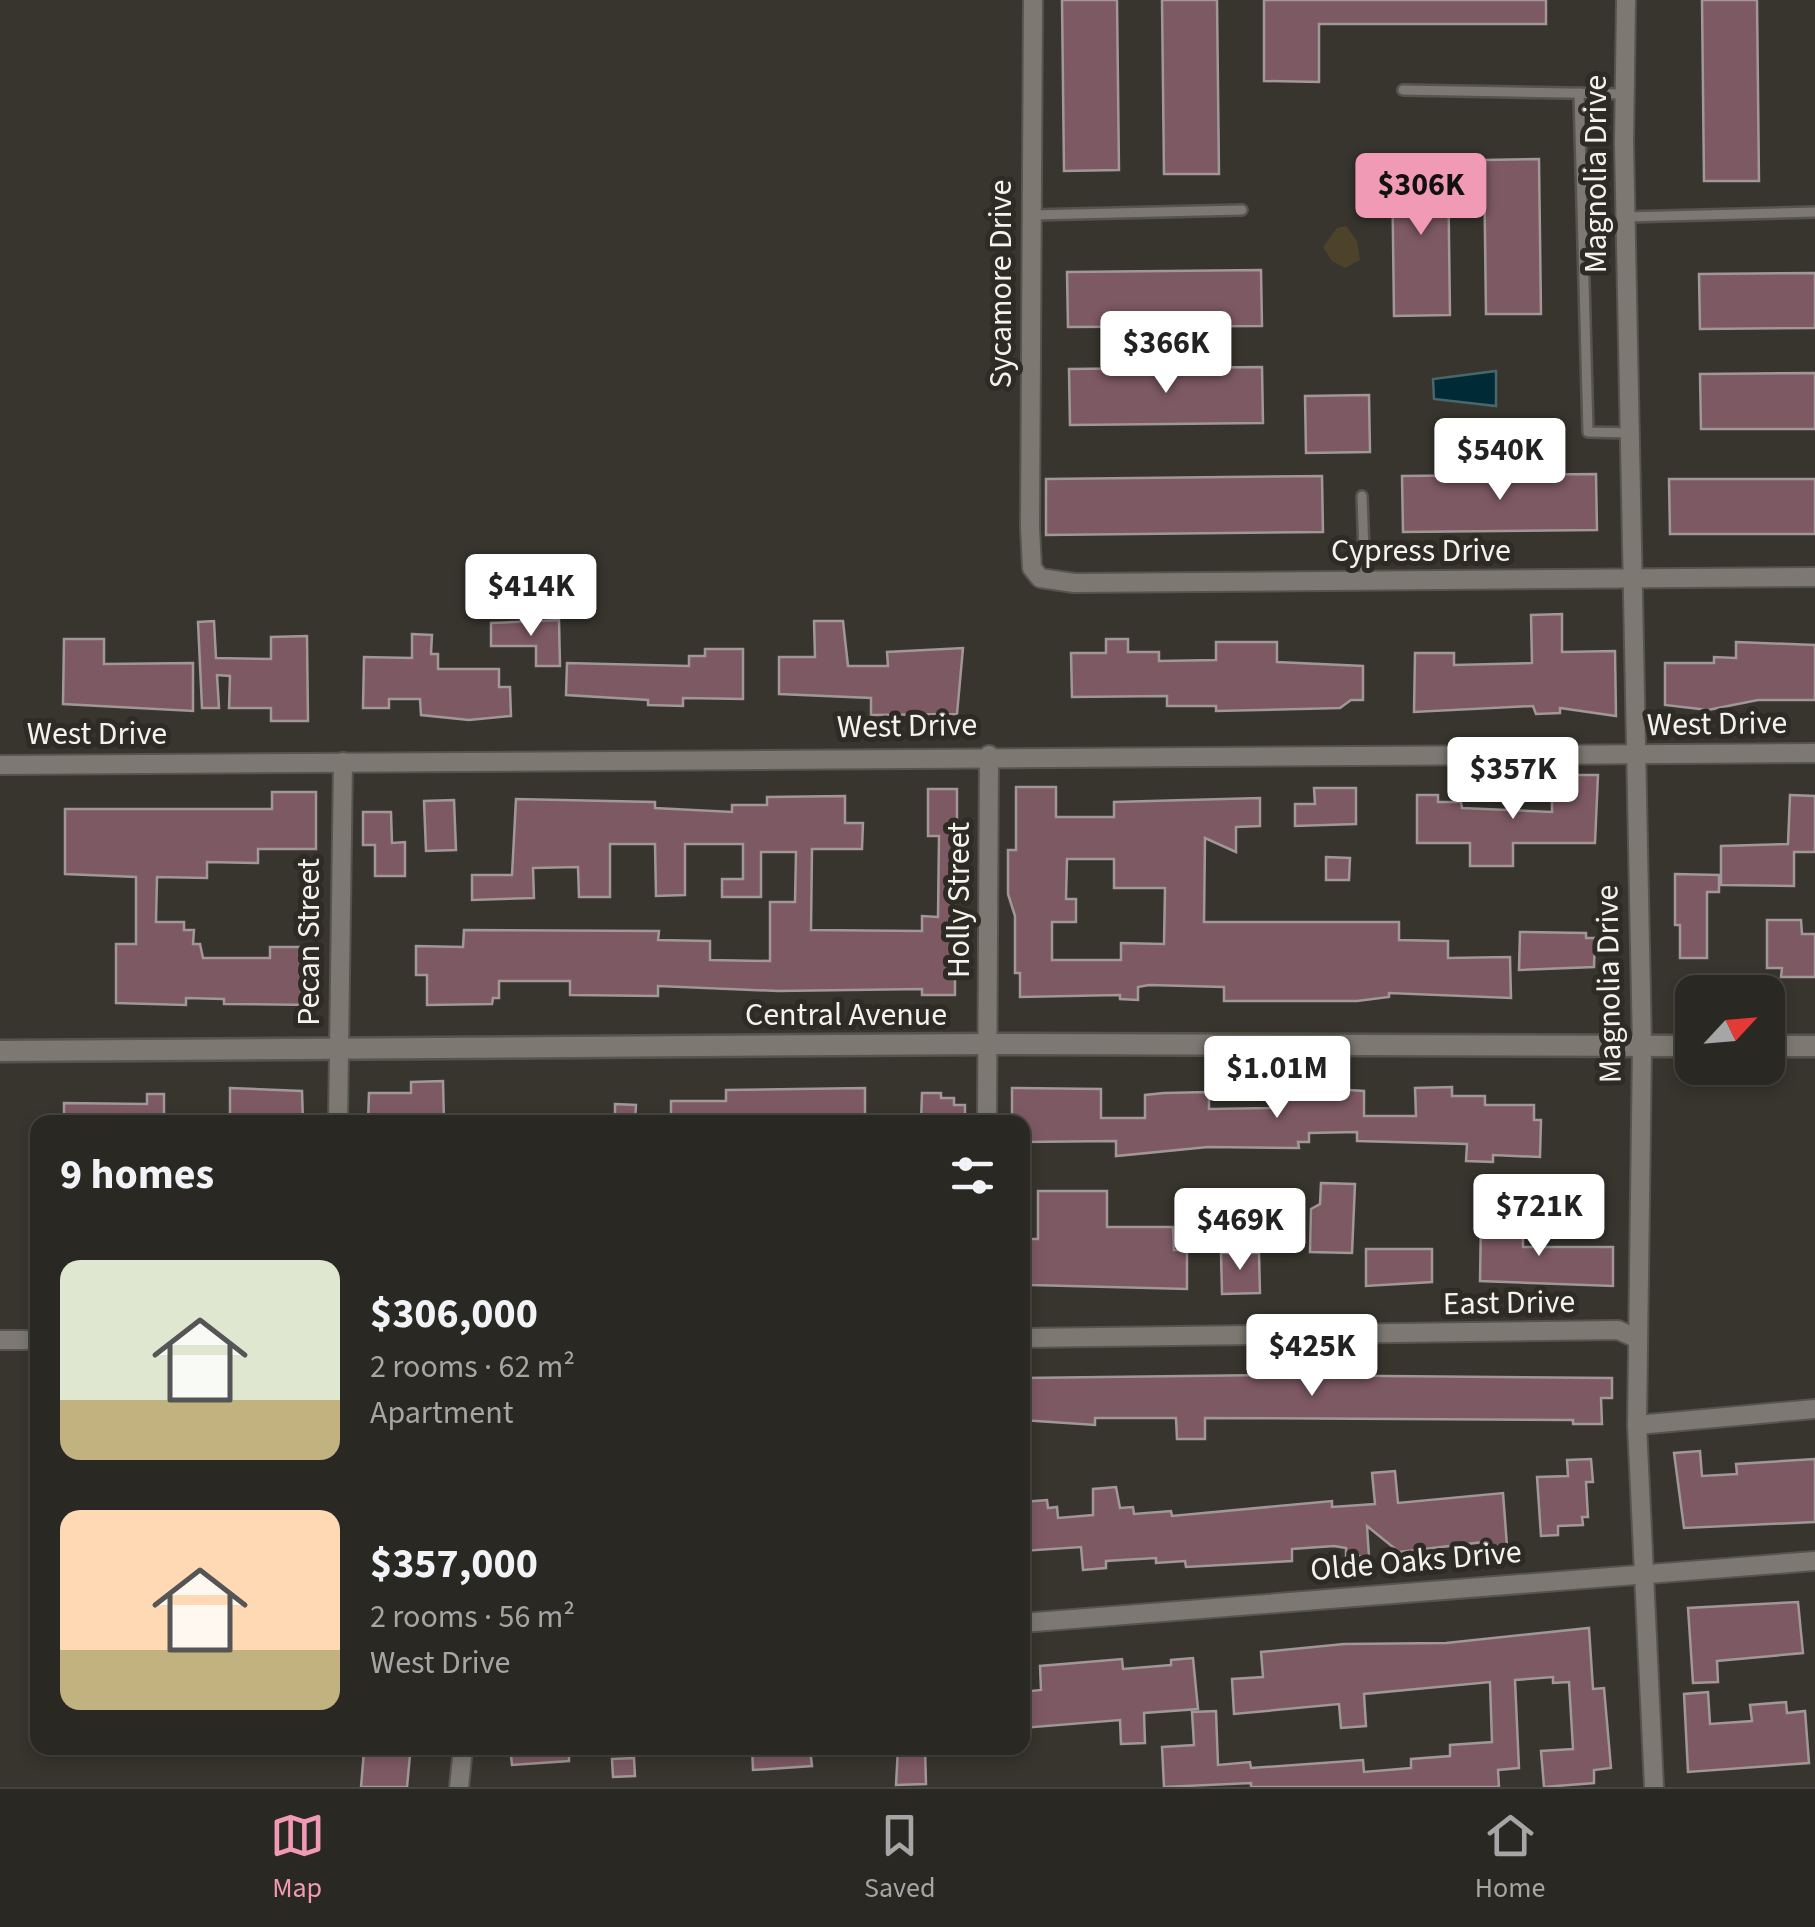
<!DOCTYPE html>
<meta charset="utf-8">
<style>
:root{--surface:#2a2822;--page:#32302a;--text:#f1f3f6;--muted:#a5a6a5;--line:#464440;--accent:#f09ab5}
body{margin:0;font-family:"Source Sans 3",sans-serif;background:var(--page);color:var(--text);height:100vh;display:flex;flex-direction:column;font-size:38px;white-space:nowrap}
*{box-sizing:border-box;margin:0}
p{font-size:32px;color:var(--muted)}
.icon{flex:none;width:55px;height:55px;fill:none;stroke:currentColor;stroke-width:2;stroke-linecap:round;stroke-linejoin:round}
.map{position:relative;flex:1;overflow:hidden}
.drawer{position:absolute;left:30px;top:1115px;width:1000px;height:640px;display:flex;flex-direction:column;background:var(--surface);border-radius:20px;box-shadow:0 5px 15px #0003,0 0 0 2px var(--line)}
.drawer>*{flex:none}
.needle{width:65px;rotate:64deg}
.buttons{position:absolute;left:1675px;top:975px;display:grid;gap:20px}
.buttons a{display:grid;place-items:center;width:110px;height:110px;border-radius:20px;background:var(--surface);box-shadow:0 5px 15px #0003,0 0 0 2px var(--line);font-size:50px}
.price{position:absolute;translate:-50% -85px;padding:0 22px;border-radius:10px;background:#fff;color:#222;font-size:32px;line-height:65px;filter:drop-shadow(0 2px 5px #0008)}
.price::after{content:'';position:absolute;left:50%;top:60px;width:30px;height:22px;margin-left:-15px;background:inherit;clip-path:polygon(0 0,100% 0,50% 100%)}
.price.selected{background:var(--accent);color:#111}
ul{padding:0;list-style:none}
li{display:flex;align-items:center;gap:30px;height:250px;padding:0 30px}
li span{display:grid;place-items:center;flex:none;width:280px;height:200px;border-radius:20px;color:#555}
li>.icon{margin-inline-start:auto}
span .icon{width:120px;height:120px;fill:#fffc;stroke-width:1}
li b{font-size:42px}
h2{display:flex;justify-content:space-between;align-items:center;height:120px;padding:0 30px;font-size:42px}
.dock{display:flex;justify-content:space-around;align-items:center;height:140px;border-top:2px solid var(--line);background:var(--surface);font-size:28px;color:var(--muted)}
.dock a{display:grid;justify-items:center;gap:5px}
.dock .selected{color:var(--accent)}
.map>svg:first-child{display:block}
</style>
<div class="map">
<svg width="1815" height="1787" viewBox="0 0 1815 1787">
<rect width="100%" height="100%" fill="#38352e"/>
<polygon fill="#4d432a" points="1346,226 1357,241 1360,260 1345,268 1332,261 1323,247 1337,228"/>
<polygon fill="#002a36" stroke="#49666d" stroke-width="2.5" points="1496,371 1496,406 1434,399 1433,379"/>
<g fill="#7d5963" stroke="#a19799" stroke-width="2.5" fill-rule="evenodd">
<polygon points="1062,0 1117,0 1119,170 1064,171"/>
<polygon points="1162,0 1217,0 1219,174 1164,174"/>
<polygon points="1264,0 1546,0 1546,24 1319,24 1319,82 1264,81"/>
<polygon points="1702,0 1757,0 1759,181 1704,181"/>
<polygon points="1539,159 1541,314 1486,314 1484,160"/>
<polygon points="1448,160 1450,315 1394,316 1392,161"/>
<polygon points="1261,270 1262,326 1068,327 1067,272"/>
<polygon points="1815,273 1815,328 1700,329 1699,274"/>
<polygon points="1262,367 1263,423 1070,425 1069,369"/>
<polygon points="1815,373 1815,429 1701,429 1700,374"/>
<polygon points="1369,395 1370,452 1306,453 1305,396"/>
<polygon points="1596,474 1597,530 1403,532 1402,476"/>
<polygon points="1322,476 1323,532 1046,535 1046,479"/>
<polygon points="1669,479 1815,479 1815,534 1670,534"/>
<polygon points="1562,614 1562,652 1615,651 1616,716 1560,708 1560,713 1536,714 1533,706 1414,712 1415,653 1454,653 1454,665 1532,663 1531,615"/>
<polygon points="559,620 560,666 536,666 536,646 491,646 491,623"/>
<polygon points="214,621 216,658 271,659 271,637 307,636 308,721 271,721 271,708 229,708 230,676 217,675 219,708 202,708 198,622"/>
<polygon points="814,621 843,621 848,666 888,666 887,652 963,648 957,714 871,715 871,698 779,694 779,657 815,657"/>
<polygon points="412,634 432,635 431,654 438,654 438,669 499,669 499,687 510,687 511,716 469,720 421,715 420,699 389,699 389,708 363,708 364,657 412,658"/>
<polygon points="64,639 104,639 104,664 193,663 193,711 63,704"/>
<polygon points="1106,639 1128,639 1128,652 1159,652 1159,661 1216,660 1216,642 1277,642 1277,662 1363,666 1363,700 1351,700 1340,708 1216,711 1216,706 1167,706 1167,696 1072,697 1071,653 1106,653"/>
<polygon points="1736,642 1815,645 1815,700 1758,700 1708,710 1665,705 1665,663 1714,663 1714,657 1736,658"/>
<polygon points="705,649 743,649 743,699 683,698 683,706 648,705 648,700 566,695 567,663 689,666 689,656 705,656"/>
<polygon points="1552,775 1598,775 1595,843 1513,843 1513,866 1470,866 1470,843 1417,843 1417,795 1438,795 1438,802 1461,802 1462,808 1552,812"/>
<path d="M1016 787H1056V817H1114V802L1260 798V826L1236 827V852L1205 838 1204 922H1399V940L1448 941V958L1510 957 1511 998 1389 993V997L1357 1001H1224V987L1149 985 1138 987V1000L1120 999V995L1020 997V973H1015V916L1008 894V850H1016ZM1067 859H1114V888H1165L1164 944 1121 943V960H1052V922H1076V899H1066Z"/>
<polygon points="1314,788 1356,788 1356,824 1295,826 1295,804 1315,804"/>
<polygon points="928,789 957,789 957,861 964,861 964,896 955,896 955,995 922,995 922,989 778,991 658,986 658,996 570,995 570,981 499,981 499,998 493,998 492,1004 427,1005 427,975 416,975 416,946 463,947 464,930 659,931 658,940 710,941 710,960 770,961 770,902 795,902 796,852 761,852 761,897 722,897 722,879 743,879 743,844 685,844 685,895 656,896 655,844 610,844 610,897 579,897 578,867 533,868 534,898 472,900 472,875 512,875 516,799 655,802 655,808 732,812 732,805 767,805 767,797 845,796 845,823 863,823 862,849 812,849 811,930 922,931 922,916 938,917 939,836 928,836"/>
<polygon points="272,792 316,792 316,849 258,849 258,863 207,862 207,878 157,877 156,922 184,922 184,930 194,930 193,944 200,944 203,958 270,958 270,947 314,947 314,1005 224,1004 224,999 186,998 186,1005 116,1003 116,944 136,944 136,877 65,874 65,809 272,809"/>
<polygon points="1790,795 1815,796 1815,852 1794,852 1794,886 1721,885 1721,846 1788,844"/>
<polygon points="454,800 456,850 426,851 424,801"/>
<polygon points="363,812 391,812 392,843 405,842 405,876 375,876 375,845 363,845"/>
<polygon points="1326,857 1350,858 1349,880 1326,880"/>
<polygon points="1675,874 1719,875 1719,892 1707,892 1707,958 1680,958 1680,925 1675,925"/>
<polygon points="1767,920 1801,920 1802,934 1815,934 1815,977 1781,977 1782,968 1767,968"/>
<polygon points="1520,932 1586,933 1586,938 1595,938 1594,967 1519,970"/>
<polygon points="1271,1076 1302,1076 1302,1087 1364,1091 1364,1116 1416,1116 1415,1088 1452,1087 1452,1096 1485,1096 1485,1105 1534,1105 1534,1120 1541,1120 1540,1157 1493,1155 1493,1162 1466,1161 1467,1144 1357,1141 1357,1132 1309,1133 1309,1142 1298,1142 1299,1148 1208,1147 1116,1156 1116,1141 1022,1142 1022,1122 1012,1122 1012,1088 1101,1089 1101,1118 1145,1118 1145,1095 1164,1093 1209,1092 1209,1109 1271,1108"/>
<polygon points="443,1081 444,1122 368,1122 369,1093 411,1093 411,1082"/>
<polygon points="230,1088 302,1091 303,1122 266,1122 266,1116 230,1115"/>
<polygon points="865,1088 865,1122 671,1122 671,1101 726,1101 726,1090"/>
<polygon points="922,1093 941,1093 941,1098 954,1098 954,1105 965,1105 965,1122 921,1122"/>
<polygon points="147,1094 164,1094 164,1122 64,1122 64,1103 147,1104"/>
<polygon points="615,1104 636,1105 635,1122 615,1122"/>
<polygon points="1321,1183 1355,1184 1352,1253 1310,1252 1311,1209 1320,1204"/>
<polygon points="1038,1191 1107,1191 1107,1227 1173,1227 1174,1250 1187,1250 1187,1289 1031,1285 1029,1239 1038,1239"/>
<polygon points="1481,1219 1523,1220 1523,1247 1613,1247 1613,1286 1480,1281"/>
<polygon points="1366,1249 1432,1249 1432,1282 1366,1286"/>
<polygon points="1221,1253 1259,1253 1260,1293 1222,1294"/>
<polygon points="1268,1375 1612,1378 1612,1398 1601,1398 1602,1424 1573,1424 1573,1420 1205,1418 1205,1439 1177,1439 1176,1418 1095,1418 1095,1425 1022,1420 1022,1378"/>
<polygon points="1700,1451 1702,1476 1737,1474 1736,1464 1815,1459 1815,1522 1684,1528 1674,1453"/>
<polygon points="1591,1459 1593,1482 1586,1482 1588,1517 1582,1517 1583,1525 1558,1526 1558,1535 1541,1536 1537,1477 1568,1476 1567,1460"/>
<polygon points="1395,1471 1398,1503 1503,1493 1507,1546 1484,1548 1484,1542 1399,1552 1367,1526 1369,1556 1346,1557 1346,1548 1334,1546 1292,1549 1292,1561 1186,1567 1185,1561 1156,1563 1156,1558 1106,1561 1106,1568 1083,1570 1081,1547 1022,1551 1022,1502 1047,1500 1048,1508 1057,1507 1058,1518 1093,1515 1093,1489 1116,1487 1120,1508 1133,1507 1134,1514 1171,1511 1172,1516 1332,1501 1332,1507 1375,1504 1372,1473"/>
<polygon points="1798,1602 1803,1653 1717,1661 1718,1682 1693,1683 1688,1608"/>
<polygon points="1589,1628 1593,1689 1604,1688 1611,1768 1594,1770 1594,1783 1544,1787 1541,1751 1573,1749 1569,1682 1553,1683 1553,1677 1515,1680 1519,1768 1498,1770 1499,1787 1251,1787 1251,1783 1164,1787 1162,1747 1194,1745 1192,1712 1216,1711 1218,1765 1250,1762 1251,1768 1363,1760 1364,1772 1411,1768 1411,1759 1450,1756 1450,1745 1492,1742 1490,1682 1364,1694 1366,1726 1341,1728 1339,1704 1234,1714 1232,1679 1263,1677 1261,1652 1344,1644 1446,1643"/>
<polygon points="1193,1658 1198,1709 1144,1713 1145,1743 1121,1744 1120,1720 1022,1728 1022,1692 1041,1690 1040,1666 1122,1659 1123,1669 1171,1665 1171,1660"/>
<polygon points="1708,1692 1710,1724 1752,1721 1750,1705 1786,1702 1787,1713 1805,1711 1809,1763 1688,1772 1684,1694"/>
<polygon points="510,1748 569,1748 569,1761 512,1765"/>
<polygon points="752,1748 810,1748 812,1766 753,1770"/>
<polygon points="898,1748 925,1748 926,1784 896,1785"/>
<polygon points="364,1751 410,1755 407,1787 361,1787"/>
<polygon points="634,1758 635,1776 613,1777 612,1759"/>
</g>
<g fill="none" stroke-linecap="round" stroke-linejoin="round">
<g stroke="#56544e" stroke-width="14">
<g id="service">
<polyline points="1403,90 1625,94"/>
<polyline points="1579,93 1588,432 1631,433"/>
<polyline points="1032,215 1242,210"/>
<polyline points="1625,217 1815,212"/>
<polyline points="1362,496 1365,581"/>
</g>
</g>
<g stroke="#56544e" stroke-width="22">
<g id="minor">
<polyline points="1033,0 1030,528 1032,568 1040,578 1074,583 1815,577"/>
<polyline points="1626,0 1624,143 1642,1047 1637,1425 1654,1787"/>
<polyline points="0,765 1815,753"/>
<polyline points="338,1122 343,762"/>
<polyline points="987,1122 989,755"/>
<polyline points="1022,1338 1618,1330 1636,1338"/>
<polyline points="0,1340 38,1340"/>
<polyline points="1637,1425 1815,1409"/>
<polyline points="1022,1623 1815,1561"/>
<polyline points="459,1787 463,1748"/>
</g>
</g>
<g stroke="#56544e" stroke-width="25">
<g id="tertiary">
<polyline points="1768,1046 1815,1046"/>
<polyline points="0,1051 988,1044 1692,1046"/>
</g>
</g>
<use href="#service" stroke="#7d7972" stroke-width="9"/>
<use href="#minor" stroke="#7d7972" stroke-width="18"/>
<use href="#tertiary" stroke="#7d7972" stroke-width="20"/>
</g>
<g text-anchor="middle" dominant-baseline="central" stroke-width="10" stroke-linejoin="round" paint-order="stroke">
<g font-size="32" fill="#f3f2ed" stroke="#2d2b24">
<text transform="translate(1596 174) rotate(-90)">Magnolia Drive</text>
<text transform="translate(1001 284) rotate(-90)">Sycamore Drive</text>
<text x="1421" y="551">Cypress Drive</text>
<text transform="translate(1717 724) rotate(-1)">West Drive</text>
<text transform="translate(907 726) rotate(-1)">West Drive</text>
<text x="97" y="734">West Drive</text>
<text transform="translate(959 900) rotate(-90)">Holly Street</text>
<text transform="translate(309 942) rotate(-90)">Pecan Street</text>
<text transform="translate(1609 984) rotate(-91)">Magnolia Drive</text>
<text x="846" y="1015">Central Avenue</text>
<text transform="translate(1509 1303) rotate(-1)">East Drive</text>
<text transform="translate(1416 1561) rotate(-5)">Olde Oaks Drive</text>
</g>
</g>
</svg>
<div class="buttons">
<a><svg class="needle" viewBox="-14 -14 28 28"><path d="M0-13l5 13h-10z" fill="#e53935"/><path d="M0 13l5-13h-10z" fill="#a5a6a5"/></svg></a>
</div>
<b class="price selected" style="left:1421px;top:238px">$306K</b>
<b class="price" style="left:1166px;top:396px">$366K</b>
<b class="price" style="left:1500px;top:503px">$540K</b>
<b class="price" style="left:531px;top:639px">$414K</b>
<b class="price" style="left:1513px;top:822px">$357K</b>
<b class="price" style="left:1277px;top:1121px">$1.01M</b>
<b class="price" style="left:1539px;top:1259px">$721K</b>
<b class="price" style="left:1240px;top:1273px">$469K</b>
<b class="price" style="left:1312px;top:1399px">$425K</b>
<section class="drawer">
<h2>9 homes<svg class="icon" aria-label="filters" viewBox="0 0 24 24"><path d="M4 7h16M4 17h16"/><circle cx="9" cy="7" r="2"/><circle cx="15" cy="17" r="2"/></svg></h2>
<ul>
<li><span style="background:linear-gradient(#dfe7d0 70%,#c2b280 0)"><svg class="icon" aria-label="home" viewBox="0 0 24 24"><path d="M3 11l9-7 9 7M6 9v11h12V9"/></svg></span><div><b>$306,000</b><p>2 rooms · 62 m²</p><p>Apartment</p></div></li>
<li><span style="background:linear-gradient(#ffd9b3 70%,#c2b280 0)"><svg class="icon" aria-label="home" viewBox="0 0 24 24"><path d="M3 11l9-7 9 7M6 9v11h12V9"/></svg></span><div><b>$357,000</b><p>2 rooms · 56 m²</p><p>West Drive</p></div></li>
</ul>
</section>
</div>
<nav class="dock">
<a class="selected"><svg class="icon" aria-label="map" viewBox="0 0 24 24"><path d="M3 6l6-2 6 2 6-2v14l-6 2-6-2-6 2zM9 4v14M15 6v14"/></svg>Map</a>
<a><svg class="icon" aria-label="saved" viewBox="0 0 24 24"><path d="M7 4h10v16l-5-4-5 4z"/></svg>Saved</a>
<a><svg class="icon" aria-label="home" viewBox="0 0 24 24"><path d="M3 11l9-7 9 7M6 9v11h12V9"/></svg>Home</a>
</nav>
